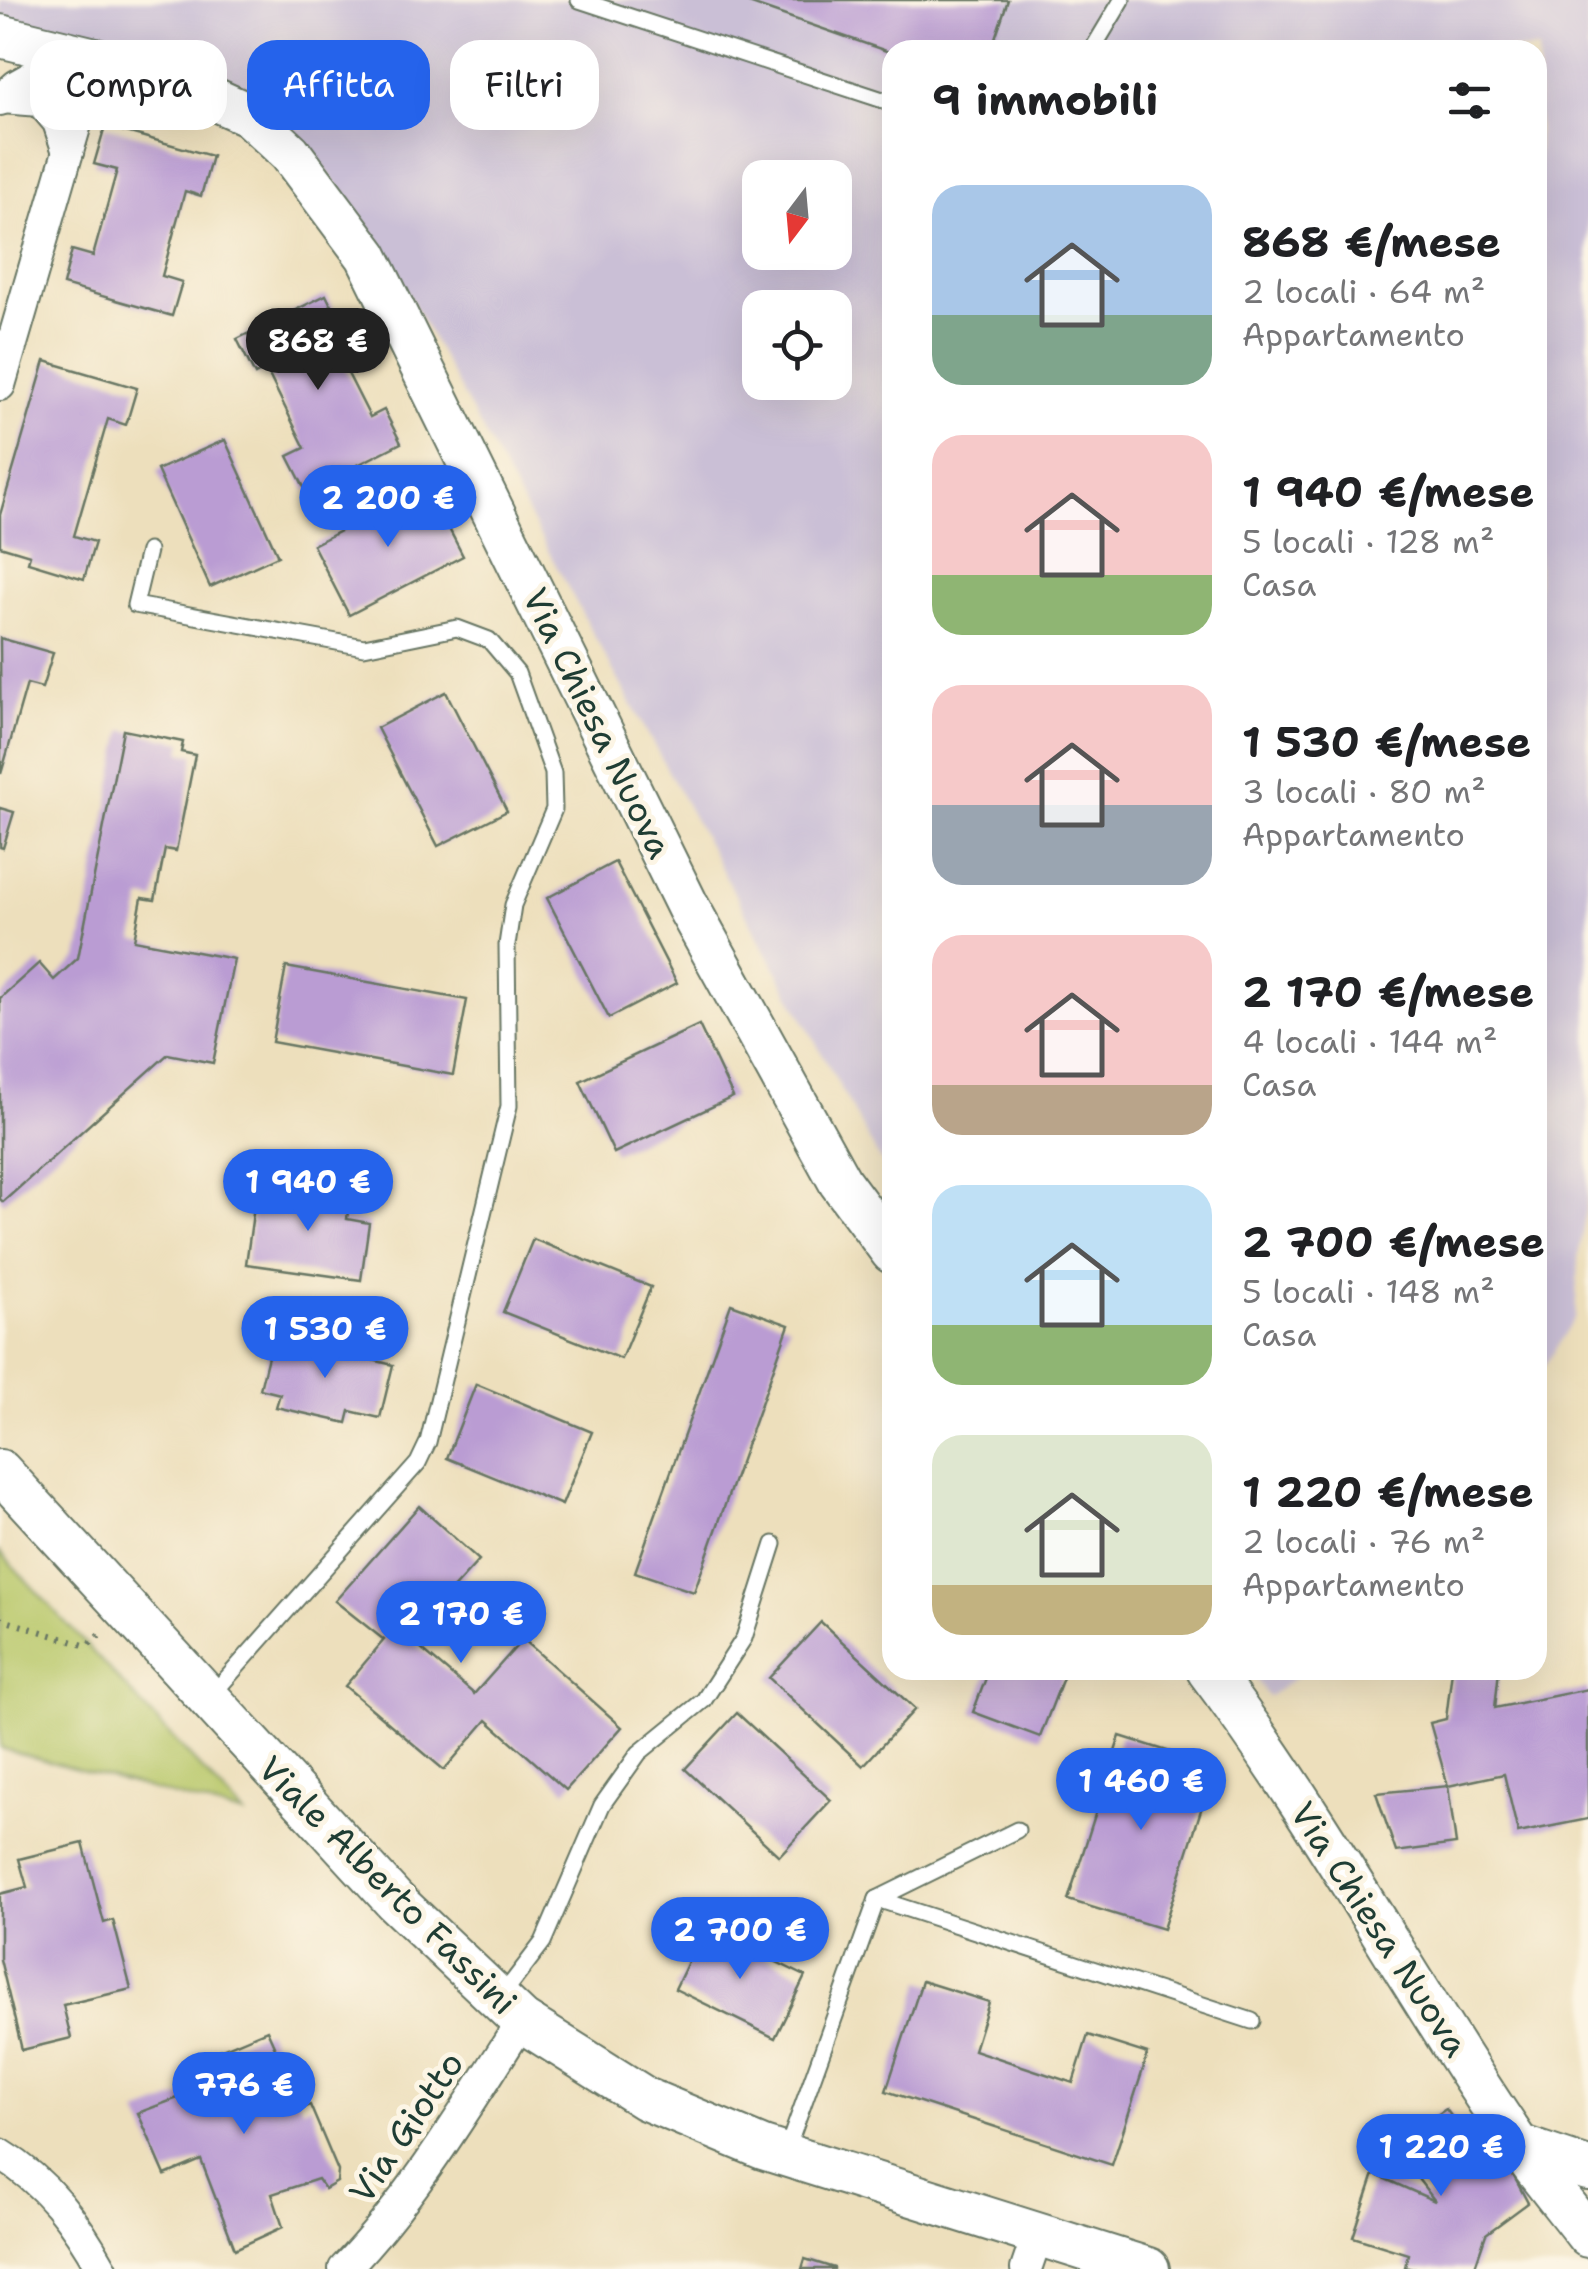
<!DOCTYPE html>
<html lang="it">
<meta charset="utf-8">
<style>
:root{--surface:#fff;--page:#f2f2f2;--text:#202124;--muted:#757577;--accent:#2563eb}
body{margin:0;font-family:"Shantell Sans",sans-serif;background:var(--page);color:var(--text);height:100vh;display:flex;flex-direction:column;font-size:38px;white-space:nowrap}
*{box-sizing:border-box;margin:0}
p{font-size:32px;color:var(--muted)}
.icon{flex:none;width:55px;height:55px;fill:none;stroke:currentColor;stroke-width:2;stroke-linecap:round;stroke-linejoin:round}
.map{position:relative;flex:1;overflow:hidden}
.side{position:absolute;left:882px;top:40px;width:665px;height:1640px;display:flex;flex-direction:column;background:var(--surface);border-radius:30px;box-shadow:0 10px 40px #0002}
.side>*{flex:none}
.banner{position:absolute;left:30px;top:40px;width:702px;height:90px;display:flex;gap:20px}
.needle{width:65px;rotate:196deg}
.buttons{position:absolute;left:742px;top:160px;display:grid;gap:20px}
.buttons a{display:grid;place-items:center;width:110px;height:110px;border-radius:20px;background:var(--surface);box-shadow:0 10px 40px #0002;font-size:50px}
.price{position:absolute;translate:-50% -85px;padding:0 22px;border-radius:35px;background:var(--accent);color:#fff;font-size:32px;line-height:65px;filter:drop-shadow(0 2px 5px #0008)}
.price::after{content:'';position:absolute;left:50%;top:60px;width:30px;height:22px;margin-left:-15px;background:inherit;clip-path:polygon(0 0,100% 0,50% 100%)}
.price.active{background:#222;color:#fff}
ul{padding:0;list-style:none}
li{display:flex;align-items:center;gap:30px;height:250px;padding:0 50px}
li span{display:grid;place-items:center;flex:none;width:280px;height:200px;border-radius:30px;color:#555}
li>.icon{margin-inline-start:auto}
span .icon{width:120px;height:120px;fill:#fffc;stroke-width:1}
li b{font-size:42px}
h2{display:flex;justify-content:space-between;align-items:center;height:120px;padding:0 50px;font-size:42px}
.pill{padding:0 35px;border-radius:30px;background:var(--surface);box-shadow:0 10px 40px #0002;font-size:35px;line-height:90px}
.pill.active{background:var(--accent);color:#fff}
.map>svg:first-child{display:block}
</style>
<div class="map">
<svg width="1588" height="2269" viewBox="0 0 1588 2269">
<rect width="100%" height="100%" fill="#fcf5e5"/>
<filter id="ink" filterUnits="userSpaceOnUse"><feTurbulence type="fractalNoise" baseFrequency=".01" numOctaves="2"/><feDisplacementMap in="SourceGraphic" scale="20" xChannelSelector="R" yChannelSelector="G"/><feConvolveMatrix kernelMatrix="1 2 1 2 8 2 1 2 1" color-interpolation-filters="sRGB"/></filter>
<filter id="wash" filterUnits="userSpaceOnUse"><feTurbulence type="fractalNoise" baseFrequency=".0048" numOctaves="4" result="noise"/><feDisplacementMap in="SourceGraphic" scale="40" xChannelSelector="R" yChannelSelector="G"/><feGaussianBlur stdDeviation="2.25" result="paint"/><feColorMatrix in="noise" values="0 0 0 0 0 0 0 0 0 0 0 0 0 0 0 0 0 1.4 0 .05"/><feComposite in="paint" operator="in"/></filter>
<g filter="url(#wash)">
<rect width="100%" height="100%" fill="#eddfbc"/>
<g fill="#cabfd6" fill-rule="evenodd">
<path d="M0 0H1588V1195L1578 1258 1575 1317 1538 1376V50H892V1176L876 1153 382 246 304 141 0 17ZM760 178H835V252H760ZM760 308H835V382H760Z"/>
<polygon points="1249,1670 1306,1670 1268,1697"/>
</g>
<polygon fill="#b8c769" stroke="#6c824e" stroke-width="2.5" points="0,1552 244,1815 0,1748"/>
<g id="blocks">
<g fill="#ba9cd3">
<polygon points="740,0 1008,0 991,50 892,50 892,53"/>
<polygon points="105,126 212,156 201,196 185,191 162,276 182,282 172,316 63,285 72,250 93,256 117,170 94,164"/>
<polygon points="326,295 344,331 330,338 370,417 384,410 401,443 306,491 288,456 305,448 266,369 255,375 237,339"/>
<polygon points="45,361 137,388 126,425 108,419 74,536 95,542 84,579 28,562 30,555 0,546 0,515"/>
<polygon points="225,440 278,556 210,587 157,470"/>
<polygon points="427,486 463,556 349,615 313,545"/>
<polygon points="0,638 53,653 42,688 27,684 1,774"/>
<polygon points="446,692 507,811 438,846 377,728"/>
<polygon points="123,730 183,742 181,752 195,755 176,851 165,849 155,900 142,898 134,940 234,959 213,1063 168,1054 3,1202 0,1199 0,998 39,963 54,980 78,958"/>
<polygon points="0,808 14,812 3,848 0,847"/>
<polygon points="615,862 677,983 609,1018 547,898"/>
<polygon points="286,967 467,1000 453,1075 272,1042"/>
<polygon points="699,1025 733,1097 614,1153 580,1081"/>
<polygon points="277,1184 350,1194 347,1219 369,1223 361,1280 246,1264 254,1206 274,1209"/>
<polygon points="533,1239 651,1287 621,1359 503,1312"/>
<polygon points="731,1304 789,1325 694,1592 635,1572"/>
<polygon points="273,1336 393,1365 380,1418 350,1411 347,1423 276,1407 280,1394 260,1389"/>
<polygon points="476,1384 592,1432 562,1505 447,1458"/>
<polygon points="419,1506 479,1560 408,1638 474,1694 523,1639 622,1727 566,1790 487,1720 444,1770 345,1686 384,1640 335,1601"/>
<polygon points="821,1622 915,1709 863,1766 769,1678"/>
<polygon points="989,1670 1066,1670 1040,1737 973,1712"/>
<polygon points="1452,1670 1499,1670 1495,1708 1588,1689 1588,1819 1518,1833 1504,1774 1448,1786 1430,1723 1446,1719"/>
<polygon points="737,1713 831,1800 779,1856 685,1769"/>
<polygon points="1120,1736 1215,1766 1163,1929 1068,1900"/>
<polygon points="1448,1786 1456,1844 1396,1852 1376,1793"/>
<polygon points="83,1843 104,1923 113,1920 131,1989 63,2005 71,2038 22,2050 0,1959 0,1894 27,1887 19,1859"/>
<polygon points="705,1927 805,1976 775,2038 675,1989"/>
<polygon points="922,1981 989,2002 974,2050 1073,2083 1088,2035 1148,2054 1112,2165 886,2091"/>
<polygon points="267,2030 302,2108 310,2105 338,2171 337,2182 325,2189 318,2179 272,2194 283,2227 235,2249 201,2160 165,2175 138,2113 220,2082 205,2056"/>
<polygon points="1446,2109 1480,2157 1497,2145 1528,2203 1486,2234 1474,2269 1412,2269 1405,2267 1408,2254 1353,2237 1374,2174 1435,2201 1392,2145"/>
<polygon points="805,2259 834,2268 834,2269 802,2269"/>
</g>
</g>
</g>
<g filter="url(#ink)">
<use href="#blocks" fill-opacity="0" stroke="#677664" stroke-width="2.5"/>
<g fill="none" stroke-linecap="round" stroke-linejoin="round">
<g stroke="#677664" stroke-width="19">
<g id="lane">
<polyline points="579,0 892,103"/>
<polyline points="1092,50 1122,0"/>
<polyline points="148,551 135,605 364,647 457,628 489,640 517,673 553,773 554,809 513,905 507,945 509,1106 428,1442 418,1463 211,1696"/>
<polyline points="877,1899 1252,2021"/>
<polyline points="501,1997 543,1942 602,1805 639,1753 704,1700 744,1638 774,1544"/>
<polyline points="786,2152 877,1899 1017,1830"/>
</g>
</g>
<g stroke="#677664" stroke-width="34">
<g id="street">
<polyline points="2,98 40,101 58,122 68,152"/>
<polyline points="0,100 17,85 72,54"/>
<polyline points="0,385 95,59"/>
<path d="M0 2154C47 2182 76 2222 102 2269"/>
<path d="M344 2269C415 2195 467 2107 522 2021"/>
<polyline points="1026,2269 1038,2234"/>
</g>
</g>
<g stroke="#677664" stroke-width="46">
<g id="secondary">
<polyline points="0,36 95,59 194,90 249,115 290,153 367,256 688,907 840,1182 892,1252"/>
<polyline points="0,1471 395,1901 522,2021 646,2099 763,2148 1148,2269"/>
<path d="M1208 1670C1322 1821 1411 1989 1518 2145 1540 2176 1565 2206 1588 2236"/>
<polyline points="1519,2146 1588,2169"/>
</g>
</g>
<polyline stroke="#677664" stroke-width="6" stroke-dasharray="2.5 8" stroke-linecap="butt" points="0,1619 87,1646 100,1635"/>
<use href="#lane" stroke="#fff" stroke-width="15"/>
<use href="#street" stroke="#fff" stroke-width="30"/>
<use href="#secondary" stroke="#fff" stroke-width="42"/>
</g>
</g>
<g text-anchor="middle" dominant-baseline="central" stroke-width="10" stroke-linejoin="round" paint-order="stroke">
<g font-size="35" fill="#1f3d34" stroke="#fcf5e5">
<text transform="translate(598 723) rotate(64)">Via Chiesa Nuova</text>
<text transform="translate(388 1885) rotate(45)">Viale Alberto Fassini</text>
<text transform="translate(1380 1929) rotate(57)">Via Chiesa Nuova</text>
<text transform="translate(406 2127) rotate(-56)">Via Giotto</text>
</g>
</g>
</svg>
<div class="buttons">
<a><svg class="needle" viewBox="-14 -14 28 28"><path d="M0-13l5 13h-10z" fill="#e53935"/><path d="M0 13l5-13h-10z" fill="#757577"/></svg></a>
<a><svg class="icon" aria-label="locate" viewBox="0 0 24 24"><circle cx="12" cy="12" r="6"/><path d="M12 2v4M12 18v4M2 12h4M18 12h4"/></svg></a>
</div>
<b class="price active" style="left:318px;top:393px">868 €</b>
<b class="price" style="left:388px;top:550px">2 200 €</b>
<b class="price" style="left:308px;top:1234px">1 940 €</b>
<b class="price" style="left:325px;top:1381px">1 530 €</b>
<b class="price" style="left:461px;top:1666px">2 170 €</b>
<b class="price" style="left:1141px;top:1833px">1 460 €</b>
<b class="price" style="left:740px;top:1982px">2 700 €</b>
<b class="price" style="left:244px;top:2137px">776 €</b>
<b class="price" style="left:1441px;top:2199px">1 220 €</b>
<div class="banner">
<a class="pill">Compra</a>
<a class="pill active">Affitta</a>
<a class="pill">Filtri</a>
</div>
<section class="side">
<h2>9 immobili<svg class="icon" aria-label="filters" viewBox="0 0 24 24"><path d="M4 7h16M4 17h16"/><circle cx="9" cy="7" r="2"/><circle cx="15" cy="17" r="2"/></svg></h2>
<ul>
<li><span style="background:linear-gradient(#a9c7e8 65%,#7fa58c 0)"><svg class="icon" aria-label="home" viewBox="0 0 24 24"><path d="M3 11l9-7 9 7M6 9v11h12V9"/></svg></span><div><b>868 €/mese</b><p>2 locali · 64 m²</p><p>Appartamento</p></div></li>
<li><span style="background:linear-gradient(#f6c9c9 70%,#8fb573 0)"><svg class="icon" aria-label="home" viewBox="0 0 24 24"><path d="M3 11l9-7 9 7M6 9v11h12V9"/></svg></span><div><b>1 940 €/mese</b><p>5 locali · 128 m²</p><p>Casa</p></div></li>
<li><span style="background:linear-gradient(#f6c9c9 60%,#9aa5b1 0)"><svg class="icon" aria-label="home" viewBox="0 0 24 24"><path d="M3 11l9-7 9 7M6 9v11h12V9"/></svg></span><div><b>1 530 €/mese</b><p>3 locali · 80 m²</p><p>Appartamento</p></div></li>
<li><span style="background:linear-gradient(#f6c9c9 75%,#b9a48a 0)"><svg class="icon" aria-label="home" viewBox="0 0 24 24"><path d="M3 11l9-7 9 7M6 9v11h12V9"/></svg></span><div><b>2 170 €/mese</b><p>4 locali · 144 m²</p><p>Casa</p></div></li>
<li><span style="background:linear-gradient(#bfe0f5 70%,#8fb573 0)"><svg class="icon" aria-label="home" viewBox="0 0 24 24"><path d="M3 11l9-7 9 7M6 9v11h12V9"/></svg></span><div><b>2 700 €/mese</b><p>5 locali · 148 m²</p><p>Casa</p></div></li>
<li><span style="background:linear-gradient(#dfe7d0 75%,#c2b280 0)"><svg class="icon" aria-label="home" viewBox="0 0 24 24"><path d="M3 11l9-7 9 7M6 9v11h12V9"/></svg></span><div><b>1 220 €/mese</b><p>2 locali · 76 m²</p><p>Appartamento</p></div></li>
</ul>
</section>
</div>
